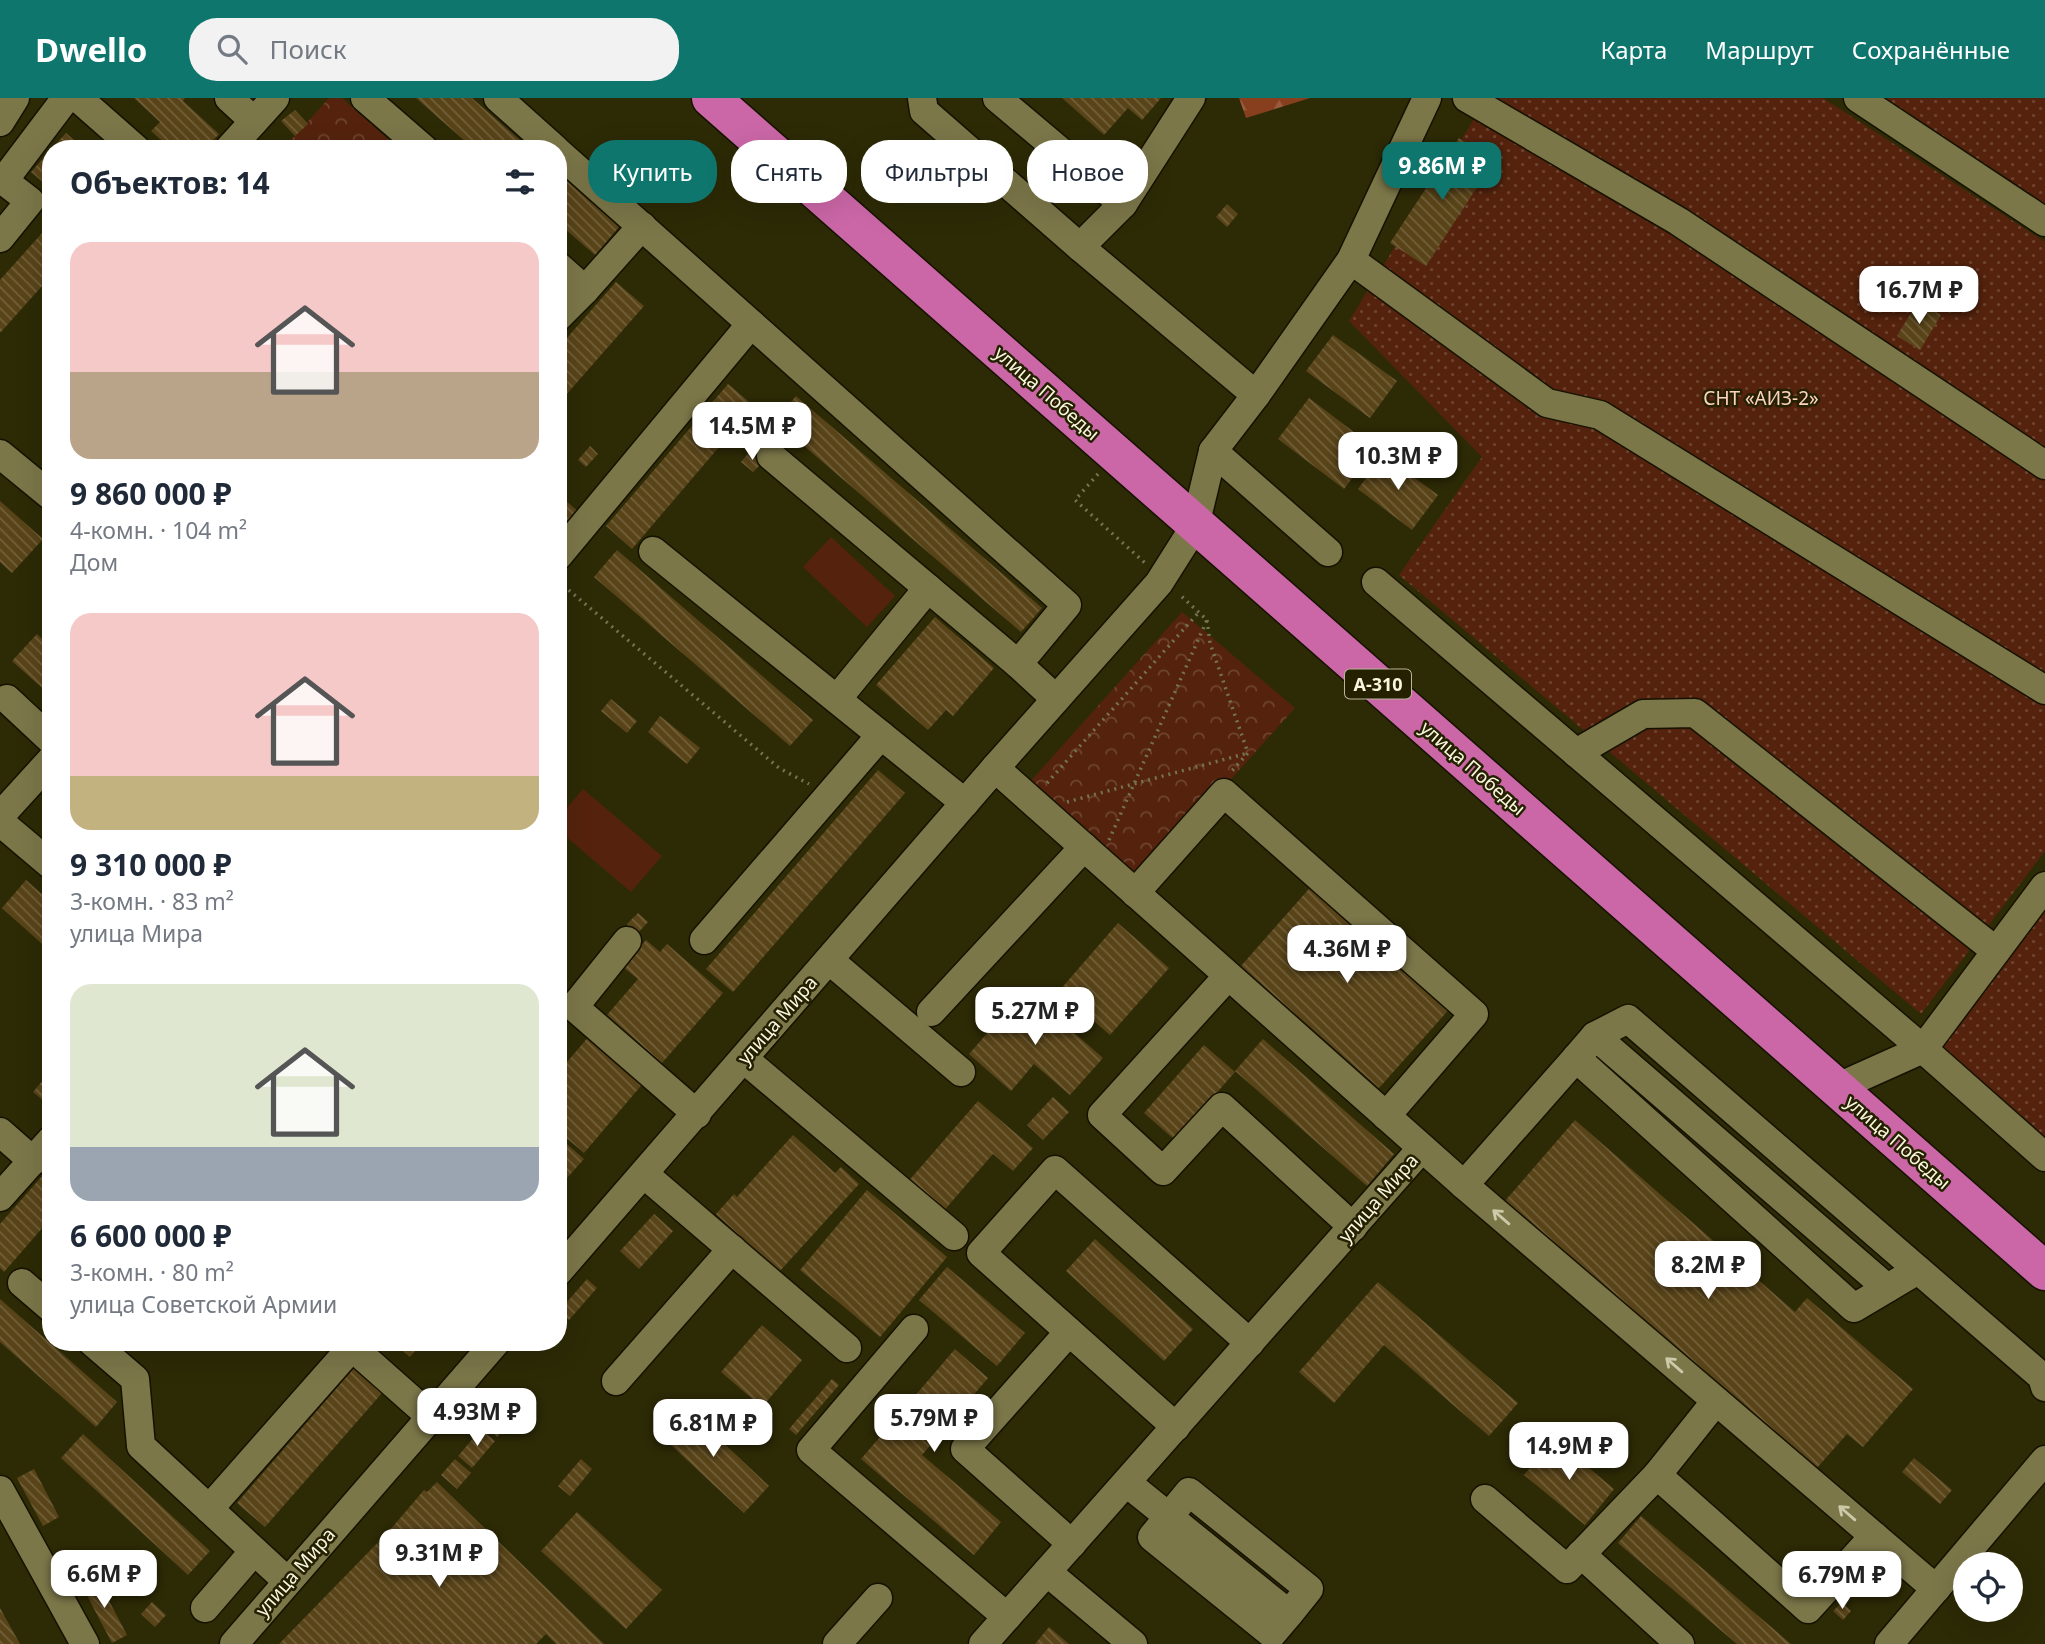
<!DOCTYPE html>
<html lang="ru">
<meta charset="utf-8">
<style>
:root{--surface:#fff;--page:#f2f2f3;--text:#1f2937;--muted:#747a83;--accent:#0f766e}
body{margin:0;font-family:"Noto Sans",sans-serif;background:var(--page);color:var(--text);height:100vh;display:flex;flex-direction:column;font-size:26px;white-space:nowrap}
*{box-sizing:border-box;margin:0}
p{font-size:23px;color:var(--muted)}
.icon{flex:none;width:38px;height:38px;fill:none;stroke:currentColor;stroke-width:2;stroke-linecap:round;stroke-linejoin:round}
.map{position:relative;flex:1;overflow:hidden}
.details{position:absolute;left:42px;top:42px;width:525px;height:1211px;display:flex;flex-direction:column;background:var(--surface);border-radius:28px;box-shadow:0 7px 28px #0002}
.details>*{flex:none}
.guide{position:absolute;left:588px;top:42px;width:665px;height:63px;display:flex;gap:14px}
.tools{position:absolute;left:1953px;top:1454px;display:grid;gap:14px}
.tools a{display:grid;place-items:center;width:70px;height:70px;border-radius:50%;background:var(--surface);box-shadow:0 7px 28px #0002;font-size:35px}
.price{position:absolute;translate:-50% -60px;padding:0 16px;border-radius:14px;background:#fff;color:#222;font-size:23px;line-height:46px;filter:drop-shadow(0 2px 4px #0008)}
.price::after{content:'';position:absolute;left:50%;top:42px;width:21px;height:16px;margin-left:-10px;background:inherit;clip-path:polygon(0 0,100% 0,50% 100%)}
.price.on{background:var(--accent);color:#fff}
ul{padding:0;list-style:none}
li{display:grid;align-content:center;gap:14px;height:371px;padding:0 28px}
li span{display:grid;place-items:center;height:217px;border-radius:21px;color:#555}
li>.icon{margin-inline-start:auto}
span .icon{width:126px;height:126px;fill:#fffc;stroke-width:1}
li b{font-size:30px}
h2{display:flex;justify-content:space-between;align-items:center;height:84px;padding:0 28px;font-size:30px}
.tag{padding:0 24px;border-radius:28px;background:var(--surface);box-shadow:0 7px 28px #0002;font-size:24px;line-height:63px}
.tag.on{background:var(--accent);color:#fff}
header{display:flex;align-items:center;gap:42px;box-sizing:border-box;height:98px;padding:0 35px;background:var(--accent);color:#fff}
header strong{font-size:33px}
nav{display:flex;gap:38px;margin-inline-start:auto;font-size:24px}
.search{width:490px;height:63px;background:var(--page);display:flex;align-items:center;gap:18px;box-sizing:border-box;padding:0 24px;border-radius:28px;color:var(--muted);font-size:26px}
.map>svg:first-child{display:block}
</style>
<header>
<strong>Dwello</strong>
<div class="search"><svg class="icon" aria-label="search" viewBox="0 0 24 24"><circle cx="10" cy="10" r="6"/><path d="M15 15l6 6"/></svg>Поиск</div>
<nav><a>Карта</a><a>Маршрут</a><a>Сохранённые</a></nav>
</header>
<div class="map">
<svg width="2045" height="1546" viewBox="0 0 2045 1546">
<defs>
<pattern id="forest-firs" width="22" height="20" patternUnits="userSpaceOnUse" patternTransform="scale(1.75)"><rect width="22" height="20" fill="#883f1e"/><path d="M5 1l3.5 6h-7zM16 11l3.5 6h-7z" fill="#9a5b3e"/></pattern>
<pattern id="park-crowns" width="20" height="18" patternUnits="userSpaceOnUse" patternTransform="scale(1.75)"><rect width="20" height="18" fill="#55230d"/><path d="M2 6a3 3 0 1 1 6 0M12 15a3 3 0 1 1 6 0" fill="none" stroke="#6e4430"/></pattern>
<pattern id="garden-dots" width="8" height="8" patternUnits="userSpaceOnUse" patternTransform="scale(1.75)"><rect width="8" height="8" fill="#55230d"/><path d="M2 2h.1M6 6h.1" fill="none" stroke="#6e4430" stroke-width="1.8" stroke-linecap="round"/></pattern>
<pattern id="building-back-hatch" width="6" height="6" patternUnits="userSpaceOnUse" patternTransform="scale(1.75)"><rect width="6" height="6" fill="#594419"/><path d="M-1 5l2 2M0 0l6 6M5-1l2 2" fill="none" stroke="#72603a"/></pattern>
</defs>
<rect width="100%" height="100%" fill="#2d2a06"/>
<g fill="#55230d">
<polygon points="831,439 895,498 867,529 803,469"/>
<polygon points="583,691 662,758 631,794 558,732 558,720"/>
</g>
<polygon fill="url(#forest-firs)" points="1239,0 1310,0 1246,20"/>
<g fill="url(#park-crowns)">
<polygon points="329,0 342,0 399,51 283,51"/>
<polygon points="1182,514 1295,610 1135,788 1029,685"/>
</g>
<g fill="url(#garden-dots)">
<polygon points="1487,0 1823,0 2045,144 2045,753 1921,916 1399,477 1482,359 1349,223"/>
<polygon points="1880,0 2045,0 2045,110"/>
<polygon points="2045,788 2045,1059 1924,951"/>
</g>
<g fill="url(#building-back-hatch)">
<polygon points="134,0 185,0 183,3 219,36 205,51 180,51 173,45 169,49 151,33 160,24"/>
<polygon points="416,0 472,0 530,51 474,51"/>
<polygon points="1062,0 1161,0 1142,22 1128,10 1104,37"/>
<polygon points="295,12 308,26 295,38 281,23"/>
<polygon points="66,35 84,51 51,51"/>
<polygon points="1459,40 1494,63 1426,168 1390,145"/>
<polygon points="51,52 51,91 31,74"/>
<polygon points="558,75 619,129 595,157 558,125"/>
<polygon points="1227,106 1238,116 1227,129 1216,119"/>
<polygon points="51,125 51,178 0,235 0,182"/>
<polygon points="616,184 644,208 558,306 558,250"/>
<polygon points="1918,203 1941,217 1920,252 1897,238"/>
<polygon points="1333,237 1397,283 1370,320 1306,273"/>
<polygon points="728,286 754,308 632,451 606,428"/>
<polygon points="796,298 1042,510 1021,534 775,323"/>
<polygon points="1309,300 1375,350 1344,391 1278,341"/>
<polygon points="590,348 598,356 586,369 578,362"/>
<polygon points="750,353 763,364 753,374 741,364"/>
<polygon points="1383,357 1438,397 1412,432 1358,391"/>
<polygon points="0,403 43,441 12,475 0,464"/>
<polygon points="566,403 580,415 558,440 558,411"/>
<polygon points="617,452 813,622 790,648 594,479"/>
<polygon points="935,519 994,570 953,618 946,612 928,632 876,587"/>
<polygon points="37,536 51,549 51,598 12,563"/>
<polygon points="611,601 637,623 627,635 601,613"/>
<polygon points="660,618 700,650 687,666 648,634"/>
<polygon points="878,672 905,695 733,894 706,871"/>
<polygon points="26,782 51,804 51,854 2,810"/>
<polygon points="1315,784 1453,907 1379,990 1241,868"/>
<polygon points="638,815 648,824 637,836 627,826"/>
<polygon points="1118,825 1169,870 1110,937 1059,893"/>
<polygon points="646,842 660,854 667,846 723,895 662,965 607,917 638,881 623,869"/>
<polygon points="1025,892 1103,960 1070,997 1034,966 1011,993 969,956"/>
<polygon points="590,937 645,983 584,1055 558,1033 558,969 561,971"/>
<polygon points="1263,941 1394,1056 1367,1088 1235,973"/>
<polygon points="1204,947 1235,974 1175,1042 1144,1015"/>
<polygon points="43,982 51,988 51,997 45,1004 33,994"/>
<polygon points="1053,999 1069,1014 1043,1042 1027,1027"/>
<polygon points="978,1003 1033,1050 1013,1073 993,1056 941,1116 906,1086"/>
<polygon points="1575,1022 1795,1214 1807,1200 1913,1291 1863,1349 1847,1336 1816,1371 1505,1103"/>
<polygon points="793,1037 835,1075 841,1069 859,1086 779,1174 716,1116 734,1096 737,1099"/>
<polygon points="558,1038 584,1061 558,1090"/>
<polygon points="51,1068 51,1120 4,1174 0,1170 0,1126"/>
<polygon points="867,1092 947,1159 880,1239 800,1172"/>
<polygon points="654,1116 673,1133 639,1171 620,1153"/>
<polygon points="1095,1141 1193,1231 1164,1263 1066,1173"/>
<polygon points="947,1169 1025,1235 997,1268 919,1202"/>
<polygon points="587,1181 597,1190 569,1222 559,1213"/>
<polygon points="1378,1184 1518,1305 1489,1338 1384,1247 1334,1305 1299,1274"/>
<polygon points="0,1201 117,1304 96,1329 0,1244"/>
<polygon points="762,1227 802,1262 762,1309 721,1274"/>
<polygon points="393,1244 422,1244 410,1259"/>
<polygon points="955,1251 988,1280 922,1357 1001,1424 974,1457 861,1361"/>
<polygon points="361,1262 389,1287 265,1429 237,1405"/>
<polygon points="832,1281 839,1287 796,1337 789,1331"/>
<polygon points="683,1307 769,1388 744,1415 658,1335"/>
<polygon points="500,1310 513,1323 497,1339 484,1326"/>
<polygon points="481,1331 495,1343 472,1370 458,1358"/>
<polygon points="83,1336 210,1453 188,1477 61,1360"/>
<polygon points="1554,1341 1614,1391 1585,1427 1524,1377"/>
<polygon points="1914,1360 1952,1392 1940,1406 1902,1374"/>
<polygon points="455,1361 471,1375 457,1391 441,1377"/>
<polygon points="581,1361 592,1371 570,1398 558,1388"/>
<polygon points="34,1371 59,1419 43,1428 17,1380"/>
<polygon points="437,1384 604,1546 556,1546 546,1536 536,1546 279,1546 390,1432 424,1392 427,1394"/>
<polygon points="577,1414 662,1492 626,1531 541,1453"/>
<polygon points="1641,1418 1791,1546 1737,1546 1618,1445"/>
<polygon points="96,1478 127,1537 112,1545 81,1486"/>
<polygon points="152,1504 166,1517 155,1529 141,1516"/>
<polygon points="1842,1504 1851,1513 1843,1522 1833,1513"/>
<polygon points="0,1510 20,1546 0,1546"/>
<polygon points="1049,1529 1069,1546 1035,1546"/>
</g>
<g fill="none" stroke-linecap="round" stroke-linejoin="round">
<g stroke="#151200" stroke-width="31">
<g id="minor">
<polyline points="78,0 136,51"/>
<polyline points="229,0 254,23"/>
<polyline points="365,0 424,51"/>
<polyline points="498,0 555,51"/>
<polyline points="922,0 924,13 1080,149 1256,297"/>
<polyline points="997,0 1123,106 1080,149"/>
<polyline points="1467,0 1678,123 2045,367"/>
<polyline points="1858,0 2045,124"/>
<polyline points="0,24 15,0"/>
<polyline points="229,51 275,0"/>
<polyline points="558,54 1067,507 1018,566 1056,601"/>
<polyline points="5,81 66,0"/>
<polyline points="1123,106 1191,0"/>
<polyline points="0,140 30,103 8,86"/>
<polyline points="1351,162 1547,305 1600,317 2045,592"/>
<polyline points="558,168 585,192 642,128"/>
<polyline points="558,219 585,192"/>
<polyline points="1213,353 1328,454"/>
<polyline points="0,356 51,398"/>
<polyline points="771,358 1018,566"/>
<polyline points="653,453 965,705"/>
<polyline points="558,458 751,226"/>
<polyline points="1376,484 1923,951 2045,1059"/>
<polyline points="7,601 51,642"/>
<polyline points="837,601 928,490"/>
<polyline points="1576,655 1643,616 1695,615 1996,853"/>
<polyline points="995,670 1464,1087 1936,1491"/>
<polyline points="0,718 51,662"/>
<polyline points="0,724 51,767"/>
<polyline points="1135,795 1224,695 1474,916 1386,1018"/>
<polyline points="704,842 881,637"/>
<polyline points="627,843 574,909 697,1016"/>
<polyline points="829,862 961,974"/>
<polyline points="1228,878 1102,1017 1163,1073 1222,1009 1353,1129"/>
<polyline points="931,914 1084,749"/>
<polyline points="1595,938 1887,1190"/>
<polyline points="1576,960 1595,938 1628,921 2042,1279 2045,1289"/>
<polyline points="744,961 954,1138"/>
<polyline points="1836,990 1923,951 2045,788"/>
<polyline points="0,1034 33,1063"/>
<polyline points="644,1076 847,1250"/>
<polyline points="1464,1087 1576,960 1854,1210 1918,1172"/>
<polyline points="0,1099 51,1042"/>
<polyline points="558,1174 995,670 1159,485 1195,428 1213,353 1256,297 1351,162 1427,0"/>
<polyline points="22,1185 51,1210"/>
<polyline points="914,1231 811,1352 1007,1519"/>
<polyline points="1069,1234 965,1351 1072,1446"/>
<polyline points="92,1244 135,1281 141,1348 287,1483"/>
<polyline points="356,1244 352,1249 431,1319"/>
<polyline points="616,1283 732,1151"/>
<polyline points="1176,1329 981,1155 1055,1072 1250,1245"/>
<polyline points="1657,1377 1808,1511 1874,1438"/>
<polyline points="1127,1385 1289,1516 1309,1491 1189,1394 1152,1439 1272,1536 1289,1516"/>
<polyline points="0,1392 85,1546"/>
<polyline points="1485,1401 1567,1471 1657,1377 1716,1303"/>
<polyline points="209,1411 352,1249 346,1244"/>
<polyline points="1581,1456 1680,1546"/>
<polyline points="1047,1474 1133,1546"/>
<polyline points="205,1510 254,1453"/>
<polyline points="234,1546 496,1244"/>
<polyline points="837,1546 878,1500"/>
<polyline points="983,1546 1422,1050"/>
<polyline points="1889,1546 2045,1362"/>
</g>
</g>
<g stroke="#151200" stroke-width="41">
<polyline id="highway" points="711,0 2045,1173"/>
</g>
<g stroke="#757353" stroke-width="3.5" stroke-dasharray="2 5" stroke-linecap="butt">
<polyline points="1098,376 1075,402 1145,465"/>
<polyline points="558,483 779,670 809,686"/>
<polyline points="1207,522 1210,545 1248,655 1231,674"/>
<polyline points="1047,685 1199,514"/>
<polyline points="1067,704 1248,655"/>
<polyline points="1109,742 1207,522 1179,496"/>
</g>
<use href="#minor" stroke="#7c7749" stroke-width="28"/>
<use href="#highway" stroke="#cb67a7" stroke-width="38"/>
</g>
<defs><path id="oneway-shaft" d="M-6 0H5M1.5-3L5.5 0L1.5 3" fill="none" stroke-width="1.6" stroke-linecap="round" stroke-linejoin="round" transform="scale(1.75)"/></defs>
<g stroke="#cdcaaa">
<use href="#oneway-shaft" transform="translate(1501 1119) rotate(-139)"/>
<use href="#oneway-shaft" transform="translate(1674 1267) rotate(-139)"/>
<use href="#oneway-shaft" transform="translate(1847 1415) rotate(-139)"/>
</g>
<g text-anchor="middle" dominant-baseline="central" stroke-width="5" stroke-linejoin="round" paint-order="stroke">
<rect fill="#242000" stroke="#b8b69b" stroke-width="2" x="1345" y="571.5" width="66" height="29" rx="5"/>
<g font-size="18" font-weight="bold" fill="#f8f6de">
<text x="1378" y="586">А-310</text>
</g>
<g font-size="19" fill="#f8f6de" stroke="#242000">
<text transform="translate(1047 295) rotate(41)">улица Победы</text>
<text transform="translate(1473 670) rotate(41)">улица Победы</text>
<text transform="translate(777 922) rotate(-49)">улица Мира</text>
<text transform="translate(1898 1044) rotate(41)">улица Победы</text>
<text transform="translate(1378 1100) rotate(-49)">улица Мира</text>
<text transform="translate(295 1474) rotate(-49)">улица Мира</text>
</g>
<g font-size="19" fill="#fed2c0" stroke="#242000">
<text x="1761" y="300">СНТ «АИЗ-2»</text>
</g>
</g>
</svg>
<div class="tools">
<a><svg class="icon" aria-label="locate" viewBox="0 0 24 24"><circle cx="12" cy="12" r="6"/><path d="M12 2v4M12 18v4M2 12h4M18 12h4"/></svg></a>
</div>
<b class="price on" style="left:1442px;top:104px">9.86M ₽</b>
<b class="price" style="left:1919px;top:228px">16.7M ₽</b>
<b class="price" style="left:752px;top:364px">14.5M ₽</b>
<b class="price" style="left:1398px;top:394px">10.3M ₽</b>
<b class="price" style="left:1347px;top:887px">4.36M ₽</b>
<b class="price" style="left:1035px;top:949px">5.27M ₽</b>
<b class="price" style="left:1708px;top:1203px">8.2M ₽</b>
<b class="price" style="left:477px;top:1350px">4.93M ₽</b>
<b class="price" style="left:934px;top:1356px">5.79M ₽</b>
<b class="price" style="left:713px;top:1361px">6.81M ₽</b>
<b class="price" style="left:1569px;top:1384px">14.9M ₽</b>
<b class="price" style="left:439px;top:1491px">9.31M ₽</b>
<b class="price" style="left:104px;top:1512px">6.6M ₽</b>
<b class="price" style="left:1842px;top:1513px">6.79M ₽</b>
<div class="guide">
<a class="tag on">Купить</a>
<a class="tag">Снять</a>
<a class="tag">Фильтры</a>
<a class="tag">Новое</a>
</div>
<section class="details">
<h2>Объектов: 14<svg class="icon" aria-label="filters" viewBox="0 0 24 24"><path d="M4 7h16M4 17h16"/><circle cx="9" cy="7" r="2"/><circle cx="15" cy="17" r="2"/></svg></h2>
<ul>
<li><span style="background:linear-gradient(#f6c9c9 60%,#b9a48a 0)"><svg class="icon" aria-label="home" viewBox="0 0 24 24"><path d="M3 11l9-7 9 7M6 9v11h12V9"/></svg></span><div><b>9 860 000 ₽</b><p>4-комн. · 104 m²</p><p>Дом</p></div></li>
<li><span style="background:linear-gradient(#f6c9c9 75%,#c2b280 0)"><svg class="icon" aria-label="home" viewBox="0 0 24 24"><path d="M3 11l9-7 9 7M6 9v11h12V9"/></svg></span><div><b>9 310 000 ₽</b><p>3-комн. · 83 m²</p><p>улица Мира</p></div></li>
<li><span style="background:linear-gradient(#dfe7d0 75%,#9aa5b1 0)"><svg class="icon" aria-label="home" viewBox="0 0 24 24"><path d="M3 11l9-7 9 7M6 9v11h12V9"/></svg></span><div><b>6 600 000 ₽</b><p>3-комн. · 80 m²</p><p>улица Советской Армии</p></div></li>
</ul>
</section>
</div>
